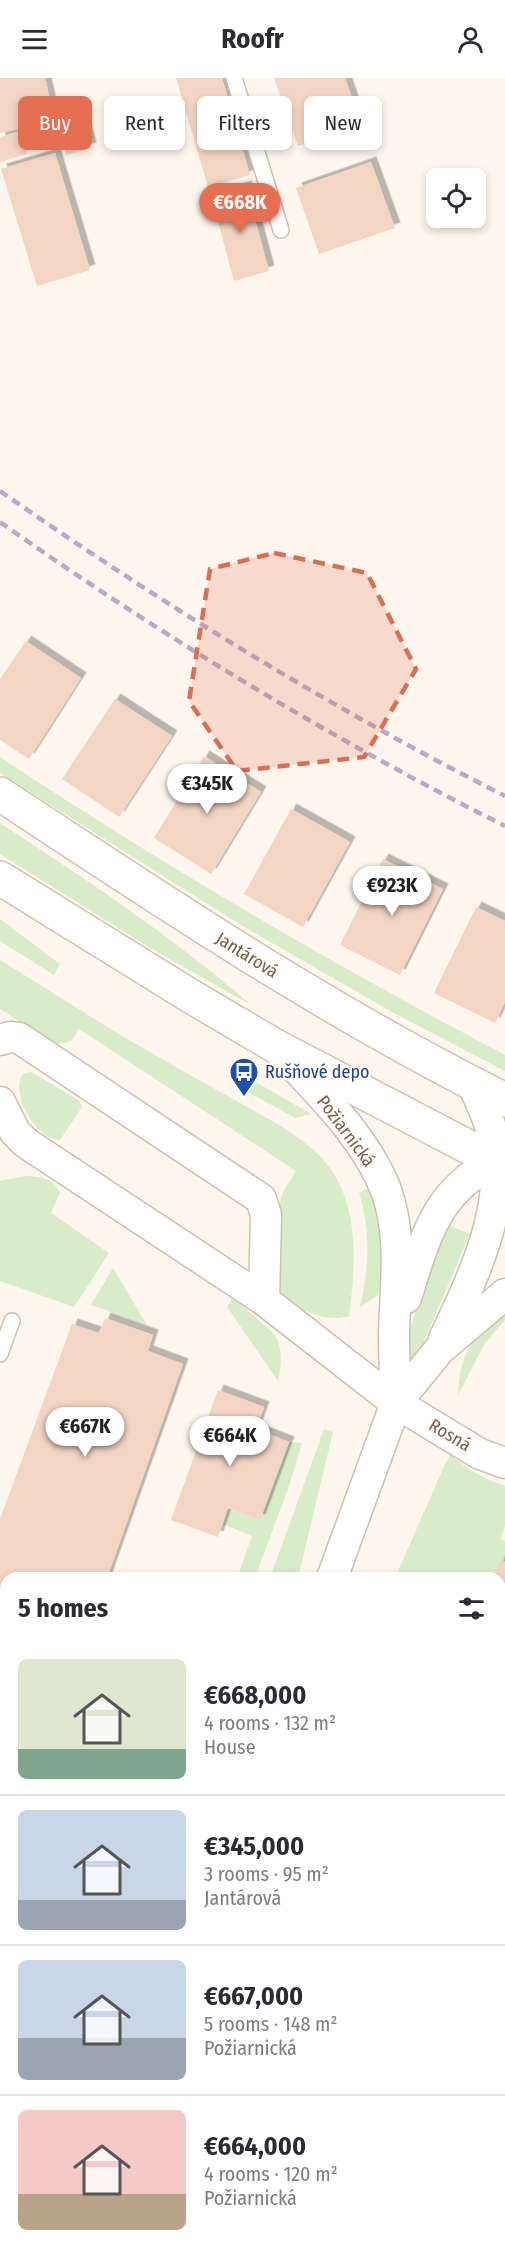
<!DOCTYPE html>
<meta charset="utf-8">
<style>
:root{--surface:#fff;--page:#f2f2f3;--text:#2b2b33;--muted:#7c7c81;--line:#e1e1e2;--accent:#e76f51}
body{margin:0;font-family:"Fira Sans Condensed",sans-serif;background:var(--page);color:var(--text);height:100vh;display:flex;flex-direction:column;font-size:22px;white-space:nowrap}
*{box-sizing:border-box;margin:0}
p{font-size:20px;color:var(--muted)}
.icon{flex:none;width:33px;height:33px;fill:none;stroke:currentColor;stroke-width:2;stroke-linecap:round;stroke-linejoin:round}
.map{position:relative;flex:1;overflow:hidden}
.details{position:absolute;left:0px;top:1494px;width:506px;height:686px;display:flex;flex-direction:column;background:var(--surface);border-radius:18px 18px 0 0;box-shadow:0 3px 9px #0003}
.details>*{flex:none}
.hud{position:absolute;left:18px;top:18px;width:470px;height:54px;display:flex;gap:12px}
.tools{position:absolute;left:426px;top:90px;display:grid;gap:12px}
.tools a{display:grid;place-items:center;width:60px;height:60px;border-radius:9px;background:var(--surface);box-shadow:0 3px 9px #0003;font-size:30px}
.price{position:absolute;translate:-50% -51px;padding:0 14px;border-radius:21px;background:#fff;color:#222;font-size:20px;line-height:39px;filter:drop-shadow(0 2px 3px #0008)}
.price::after{content:'';position:absolute;left:50%;top:36px;width:18px;height:14px;margin-left:-9px;background:inherit;clip-path:polygon(0 0,100% 0,50% 100%)}
.price.active{background:var(--accent);color:#fff}
ul{padding:0;list-style:none}
li{display:flex;align-items:center;gap:18px;height:150px;padding:0 18px}
li+li{border-top:2px solid var(--line)}
li span{display:grid;place-items:center;flex:none;width:168px;height:120px;border-radius:9px;color:#555}
li>.icon{margin-inline-start:auto}
span .icon{width:72px;height:72px;fill:#fffc;stroke-width:1}
li b{font-size:26px}
h2{display:flex;justify-content:space-between;align-items:center;height:72px;padding:0 18px;font-size:26px}
.pill{padding:0 21px;border-radius:9px;background:var(--surface);box-shadow:0 3px 9px #0003;font-size:21px;line-height:54px}
.pill.active{background:var(--accent);color:#fff}
header{display:flex;justify-content:space-between;align-items:center;height:78px;padding:0 18px;background:var(--surface);font-size:27px;font-weight:700}
.map>svg:first-child{display:block}
</style>
<header><svg class="icon" aria-label="menu" viewBox="0 0 24 24"><path d="M4 6h16M4 12h16M4 18h16"/></svg>Roofr<svg class="icon" aria-label="person" viewBox="0 0 24 24"><circle cx="12" cy="8" r="4"/><path d="M4 21q1-7 8-7t8 7"/></svg></header>
<div class="map">
<svg width="505" height="2179" viewBox="0 0 505 2179">
<defs>
<filter id="shadow"><feDropShadow dx="5.5" dy="-5.5" stdDeviation="0" flood-color="#0004"/></filter>
</defs>
<rect width="100%" height="100%" fill="#fdf6ec"/>
<g fill="#d8ecc9">
<path d="M0 679C163 787 332 886 505 977V993L392 934 241 847 0 695Z"/>
<path d="M0 745C87 802 173 859 251 927L152 871 0 776Z"/>
<polygon points="0,841 60,886 54,897 0,863"/>
<path d="M0 882C46 910 90 939 136 966 169 985 202 1004 235 1022 271 1043 314 1062 336 1099 359 1140 355 1193 349 1238 335 1242 323 1240 309 1234 267 1219 278 1190 279 1153 280 1143 278 1126 282 1117 285 1108 292 1101 296 1093L79 951 71 963 56 967 0 931Z"/>
<path d="M31 994 80 1023 82 1029 60 1062C37 1063 9 1015 23 996Z"/>
<polygon points="254,1003 311,1036 295,1040 248,1014"/>
<path d="M24 1098C37 1098 54 1100 60 1114L51 1135 109 1175 74 1229 0 1203V1103Z"/>
<path d="M369 1110C383 1151 385 1174 378 1217L360 1229C369 1190 371 1154 359 1115Z"/>
<polygon points="444,1145 470,1156 420,1273 412,1282 407,1280 404,1270"/>
<polygon points="113,1190 147,1247 91,1227"/>
<path d="M233 1219 274 1256C284 1272 281 1286 278 1303L227 1229Z"/>
<path d="M505 1226V1242L485 1265 458 1317C460 1271 475 1258 505 1226Z"/>
<polygon points="324,1351 333,1354 298,1500 270,1500"/>
<polygon points="289,1364 302,1365 290,1405 255,1500 237,1500 252,1458 223,1446 228,1430 260,1442"/>
<path d="M451 1377C468 1392 484 1401 505 1408V1448L500 1461 505 1463V1484L494 1500H395L446 1384Z"/>
<polygon points="0,1570 6,1572 6,1610 0,1608"/>
<polygon points="0,1622 6,1624 6,1659 0,1663"/>
<polygon points="6,1857 6,1903 2,1914 0,1913 0,1874"/>
<polygon points="500,1974 505,1976 505,2052 500,2051"/>
<polygon points="500,2065 505,2066 505,2179 417,2179 418,2174 500,2174"/>
<polygon points="190,2174 302,2174 284,2179 188,2179"/>
</g>
<g fill="#f3d5c3" filter="url(#shadow)">
<polygon points="0,0 45,0 55,43 0,55"/>
<polygon points="176,0 222,0 250,97 208,109"/>
<polygon points="274,0 345,0 361,46 298,68"/>
<polygon points="84,42 91,70 66,77 59,48"/>
<polygon points="20,53 27,76 0,84 0,59"/>
<polygon points="55,75 90,192 37,208 1,91"/>
<polygon points="371,84 395,150 319,176 296,110"/>
<polygon points="246,108 269,193 234,203 211,118"/>
<polygon points="26,563 81,600 29,681 0,662 0,601"/>
<polygon points="115,621 172,658 119,739 62,701"/>
<polygon points="204,678 261,714 211,796 154,760"/>
<polygon points="291,731 350,764 303,849 244,816"/>
<polygon points="383,781 443,811 400,897 340,867"/>
<polygon points="476,829 505,843 505,924 495,945 434,915"/>
<polygon points="105,1240 153,1257 148,1273 183,1286 107,1500 6,1500 6,1572 0,1570 0,1441 72,1246 99,1255"/>
<polygon points="218,1312 264,1329 256,1351 289,1364 260,1442 228,1430 218,1459 171,1442"/>
<polygon points="500,1482 505,1484 505,1689 500,1687 500,1500 494,1500"/>
<polygon points="500,1814 505,1816 505,1976 500,1974"/>
<polygon points="0,1979 6,1982 6,2082 0,2097"/>
<polygon points="0,2122 6,2124 6,2173 2,2179 0,2179"/>
<polygon points="120,2174 190,2174 188,2179 118,2179"/>
<polygon points="302,2174 316,2174 318,2179 286,2179"/>
</g>
<g fill="none" stroke-linecap="round" stroke-linejoin="round">
<g stroke="#d1beb0" stroke-width="18">
<g id="lane">
<polyline points="234,0 281,152"/>
<polyline points="0,1276 12,1243"/>
</g>
</g>
<g stroke="#d1beb0" stroke-width="33">
<g id="street">
<polyline points="0,962 10,959 19,960 261,1121 266,1137 264,1222"/>
<path d="M282 975C320 1016 365 1059 386 1112 403 1159 395 1208 394 1257 394 1279 395 1302 396 1325"/>
<polyline points="0,1024 15,1054 26,1065 264,1222 396,1325 480,1376 505,1385"/>
<path d="M406 1220C426 1157 437 1107 505 1080"/>
<path d="M444 1261C472 1201 505 1136 495 1067 492 1046 481 1026 473 1006"/>
<polyline points="332,1500 396,1325 439,1272 505,1216"/>
<polyline points="0,1716 6,1716"/>
<polyline points="90,2179 92,2174"/>
</g>
</g>
<g stroke="#d6c0b0" stroke-width="36">
<g id="secondary">
<path d="M0 716C165 825 327 933 505 1022"/>
<polyline points="0,800 192,919 277,969 505,1088"/>
</g>
</g>
<use href="#lane" stroke="#fff" stroke-width="15"/>
<use href="#street" stroke="#fff" stroke-width="30"/>
<use href="#secondary" stroke="#fff" stroke-width="33"/>
<g stroke="#b9a8c9" stroke-width="4.5" stroke-dasharray="9 6" stroke-linecap="butt">
<path d="M0 413C162 526 329 629 505 718"/>
<path d="M0 444C160 557 330 660 505 748"/>
</g>
</g>
<path fill="#dc6d51" fill-opacity="0.2" stroke="#dc6d51" stroke-width="4.5" stroke-dasharray="12 8" stroke-linejoin="round" d="M274 475 367 495 416 591 364 679 237 693 189 623 210 491Z"/>
<defs>
<g id="bus-pin" transform="scale(1.5)"><path d="M0 17L-7.5 6A9.5 9.5 0 1 1 7.5 6Z" fill="#1a4fb4" stroke="#fffaf3"/><path d="M-5-6H5V4H4V6H2V4H-2V6H-4V4H-5ZM-3.5-4V0h7V-4ZM-3.5 1.2v1.5H-2V1.2ZM2 1.2v1.5H3.5V1.2Z" fill="#fff"/></g>
</defs>
<g fill-rule="evenodd">
<use href="#bus-pin" x="244" y="994"/>
</g>
<g text-anchor="middle" dominant-baseline="central" stroke-width="5" stroke-linejoin="round" paint-order="stroke">
<g font-size="18" fill="#7a5c4d" stroke="#fffaf3">
<text transform="translate(247 877) rotate(32)">Jantárová</text>
<text transform="translate(346 1053) rotate(53)">Požiarnická</text>
<text transform="translate(450 1357) rotate(31)">Rosná</text>
</g>
<g font-size="18" fill="#164399" stroke="#fffaf3" text-anchor="start">
<text x="265" y="994">Rušňové depo</text>
</g>
</g>
</svg>
<div class="tools">
<a><svg class="icon" aria-label="locate" viewBox="0 0 24 24"><circle cx="12" cy="12" r="6"/><path d="M12 2v4M12 18v4M2 12h4M18 12h4"/></svg></a>
</div>
<b class="price active" style="left:240px;top:156px">€668K</b>
<b class="price" style="left:207px;top:737px">€345K</b>
<b class="price" style="left:392px;top:839px">€923K</b>
<b class="price" style="left:85px;top:1380px">€667K</b>
<b class="price" style="left:230px;top:1389px">€664K</b>
<div class="hud">
<a class="pill active">Buy</a>
<a class="pill">Rent</a>
<a class="pill">Filters</a>
<a class="pill">New</a>
</div>
<section class="details">
<h2>5 homes<svg class="icon" aria-label="filters" viewBox="0 0 24 24"><path d="M4 7h16M4 17h16"/><circle cx="9" cy="7" r="2"/><circle cx="15" cy="17" r="2"/></svg></h2>
<ul>
<li><span style="background:linear-gradient(#dfe7d0 75%,#7fa58c 0)"><svg class="icon" aria-label="home" viewBox="0 0 24 24"><path d="M3 11l9-7 9 7M6 9v11h12V9"/></svg></span><div><b>€668,000</b><p>4 rooms · 132 m²</p><p>House</p></div></li>
<li><span style="background:linear-gradient(#c9d6e8 75%,#9aa5b1 0)"><svg class="icon" aria-label="home" viewBox="0 0 24 24"><path d="M3 11l9-7 9 7M6 9v11h12V9"/></svg></span><div><b>€345,000</b><p>3 rooms · 95 m²</p><p>Jantárová</p></div></li>
<li><span style="background:linear-gradient(#c9d6e8 65%,#9aa5b1 0)"><svg class="icon" aria-label="home" viewBox="0 0 24 24"><path d="M3 11l9-7 9 7M6 9v11h12V9"/></svg></span><div><b>€667,000</b><p>5 rooms · 148 m²</p><p>Požiarnická</p></div></li>
<li><span style="background:linear-gradient(#f6c9c9 70%,#b9a48a 0)"><svg class="icon" aria-label="home" viewBox="0 0 24 24"><path d="M3 11l9-7 9 7M6 9v11h12V9"/></svg></span><div><b>€664,000</b><p>4 rooms · 120 m²</p><p>Požiarnická</p></div></li>
</ul>
</section>
</div>
